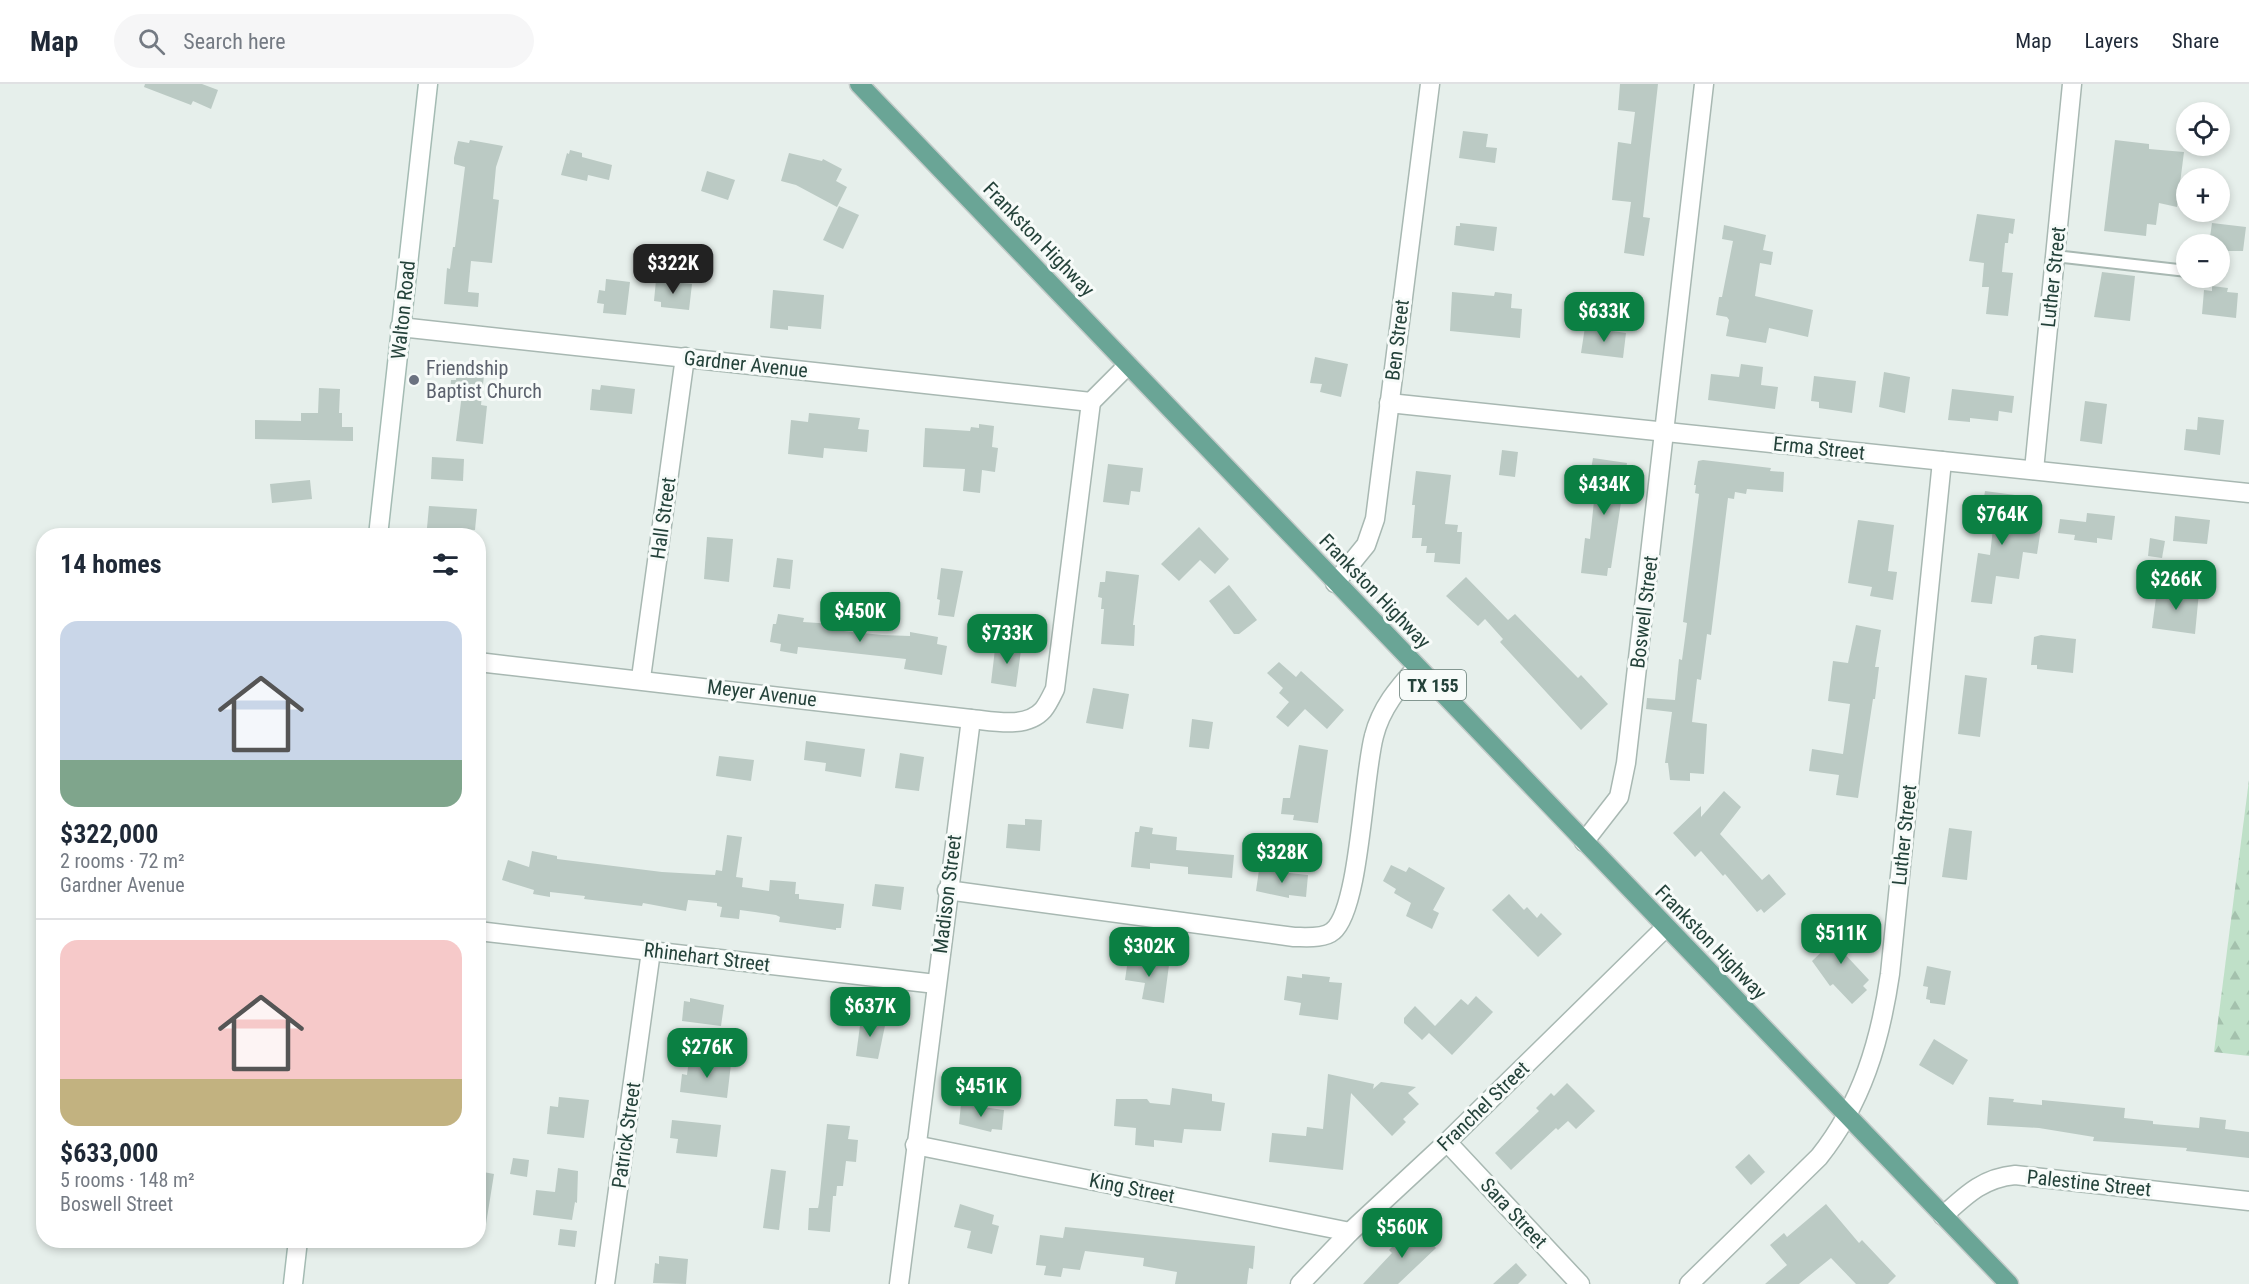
<!DOCTYPE html>
<meta charset="utf-8">
<style>
:root{--surface:#fff;--page:#f6f6f7;--text:#1f2937;--muted:#747a83;--line:#e0e1e3;--accent:#0b8043}
body{margin:0;font-family:"Roboto Condensed",sans-serif;background:var(--page);color:var(--text);height:100vh;display:flex;flex-direction:column;font-size:22px;white-space:nowrap}
*{box-sizing:border-box;margin:0}
p{font-size:20px;color:var(--muted)}
.icon{flex:none;width:33px;height:33px;fill:none;stroke:currentColor;stroke-width:2;stroke-linecap:round;stroke-linejoin:round}
.map{position:relative;flex:1;overflow:hidden}
.side{position:absolute;left:36px;top:444px;width:450px;height:720px;display:flex;flex-direction:column;background:var(--surface);border-radius:24px;box-shadow:0 3px 9px #0003}
.side>*{flex:none}
.buttons{position:absolute;left:2176px;top:18px;display:grid;gap:12px}
.buttons a{display:grid;place-items:center;width:54px;height:54px;border-radius:50%;background:var(--surface);box-shadow:0 3px 9px #0003;font-size:30px}
.price{position:absolute;translate:-50% -51px;padding:0 14px;border-radius:12px;background:var(--accent);color:#fff;font-size:20px;line-height:39px;filter:drop-shadow(0 2px 3px #0008)}
.price::after{content:'';position:absolute;left:50%;top:36px;width:18px;height:14px;margin-left:-9px;background:inherit;clip-path:polygon(0 0,100% 0,50% 100%)}
.price.on{background:#222;color:#fff}
ul{padding:0;list-style:none}
li{display:grid;align-content:center;gap:12px;height:318px;padding:0 24px}
li+li{border-top:2px solid var(--line)}
li span{display:grid;place-items:center;height:186px;border-radius:18px;color:#555}
li>.icon{margin-inline-start:auto}
span .icon{width:108px;height:108px;fill:#fffc;stroke-width:1}
li b{font-size:26px}
h2{display:flex;justify-content:space-between;align-items:center;height:72px;padding:0 24px;font-size:26px}
header{display:flex;align-items:center;gap:36px;box-sizing:border-box;height:84px;padding:0 30px;background:var(--surface);border-bottom:2px solid var(--line)}
header strong{font-size:28px}
nav{display:flex;gap:33px;margin-inline-start:auto;font-size:21px}
.search{width:420px;height:54px;background:var(--page);display:flex;align-items:center;gap:15px;box-sizing:border-box;padding:0 21px;border-radius:33px;color:var(--muted);font-size:22px}
.map>svg:first-child{display:block}
</style>
<header>
<strong>Map</strong>
<div class="search"><svg class="icon" aria-label="search" viewBox="0 0 24 24"><circle cx="10" cy="10" r="6"/><path d="M15 15l6 6"/></svg>Search here</div>
<nav><a>Map</a><a>Layers</a><a>Share</a></nav>
</header>
<div class="map">
<svg width="2249" height="1200" viewBox="0 0 2249 1200">
<defs>
<pattern id="forest-firs" width="22" height="20" patternUnits="userSpaceOnUse" patternTransform="scale(1.5)"><rect width="22" height="20" fill="#bfe0c8"/><path d="M5 1l3.5 6h-7zM16 11l3.5 6h-7z" fill="#a4c1ad"/></pattern>
</defs>
<rect width="100%" height="100%" fill="#e6efeb"/>
<polygon fill="url(#forest-firs)" points="2249,696 2249,972 2214,968"/>
<g fill="#bbcac4">
<polygon points="145,0 202,0 218,6 211,25 193,17 191,21 144,3"/>
<polygon points="1620,0 1658,0 1643,133 1650,134 1644,172 1624,169 1631,118 1612,116 1618,58 1631,60 1635,28 1618,26"/>
<polygon points="1463,47 1488,50 1486,63 1497,64 1495,79 1459,74"/>
<polygon points="470,56 503,62 496,83 493,115 499,116 492,179 471,177 468,208 479,209 478,223 444,220 447,184 450,185 453,163 455,163 465,83 454,80 454,74 458,57 469,59"/>
<polygon points="2115,56 2149,60 2149,65 2184,68 2177,123 2159,119 2156,141 2147,140 2146,152 2104,147"/>
<polygon points="570,66 582,69 582,73 612,81 609,96 588,91 587,97 561,91 567,69 569,70"/>
<polygon points="789,69 822,77 823,75 842,85 836,97 847,103 837,123 796,101 781,97"/>
<polygon points="707,87 735,96 728,116 701,107"/>
<polygon points="839,122 859,131 843,165 823,156"/>
<polygon points="1977,130 2015,135 2013,150 2009,149 2008,159 2005,159 2002,188 2013,189 2008,232 1986,230 1989,203 1982,203 1984,179 1969,177"/>
<polygon points="1460,139 1497,143 1494,167 1454,161 1456,142 1460,142"/>
<polygon points="2212,139 2246,143 2243,167 2220,167 2220,160 2209,160"/>
<polygon points="1724,141 1766,151 1763,166 1773,168 1771,181 1760,179 1755,212 1813,226 1808,253 1769,244 1766,259 1726,252 1729,236 1727,233 1716,231 1719,213 1722,213 1733,157 1722,155"/>
<polygon points="2102,188 2135,192 2130,237 2094,233"/>
<polygon points="606,195 630,198 626,231 603,229 604,220 597,219 599,206 605,207"/>
<polygon points="656,196 692,200 689,226 661,223 661,218 654,217"/>
<polygon points="2212,202 2228,204 2227,208 2238,209 2236,234 2202,230 2204,206 2212,207"/>
<polygon points="773,206 824,211 821,245 788,242 788,246 770,244"/>
<polygon points="1452,208 1494,212 1495,208 1512,210 1511,224 1522,225 1520,254 1450,247"/>
<polygon points="1585,243 1626,249 1623,274 1581,269"/>
<polygon points="1315,273 1348,280 1341,313 1320,308 1322,300 1310,299"/>
<polygon points="458,278 485,281 481,321 487,322 483,360 456,357 462,310 450,309 451,296 456,296"/>
<polygon points="1741,280 1763,283 1761,301 1778,303 1775,325 1708,316 1711,290 1739,293"/>
<polygon points="1884,288 1910,293 1905,329 1879,323"/>
<polygon points="1814,292 1856,297 1852,329 1819,324 1819,318 1811,317"/>
<polygon points="601,301 635,305 632,330 590,326 592,305 600,306"/>
<polygon points="319,304 340,305 339,329 342,329 342,343 353,343 353,357 255,355 255,336 301,337 301,329 318,329"/>
<polygon points="1952,305 2014,312 2012,329 1999,327 1998,337 1970,334 1970,338 1948,336"/>
<polygon points="2085,317 2107,320 2102,360 2080,357"/>
<polygon points="809,329 860,334 858,345 869,346 867,368 824,364 823,374 788,370 791,336 808,338"/>
<polygon points="2198,333 2224,336 2220,371 2184,366 2186,345 2197,346"/>
<polygon points="979,340 994,342 992,363 998,364 995,388 982,386 980,409 963,407 965,385 923,383 925,344 970,347 971,343 979,344"/>
<polygon points="1502,366 1518,368 1515,393 1499,391"/>
<polygon points="432,373 464,375 463,397 431,395"/>
<polygon points="1593,374 1627,379 1611,484 1608,484 1607,492 1581,489 1585,454 1590,455 1596,398 1589,397"/>
<polygon points="1703,376 1771,384 1770,387 1784,388 1783,408 1747,405 1746,410 1735,408 1734,415 1728,414 1711,551 1707,550 1701,596 1697,595 1692,638 1707,640 1704,690 1690,689 1690,697 1670,696 1668,679 1665,679 1672,628 1646,625 1647,614 1675,616 1679,575 1682,576 1687,539 1683,538 1699,410 1695,409 1696,401 1694,401 1698,377"/>
<polygon points="1108,380 1143,384 1140,408 1131,407 1129,421 1103,418"/>
<polygon points="1416,387 1451,391 1445,440 1458,441 1457,448 1462,448 1460,480 1434,478 1435,469 1426,469 1427,462 1421,462 1422,454 1412,454 1415,421 1412,421"/>
<polygon points="310,396 312,415 272,419 270,400"/>
<polygon points="1985,407 2015,411 2011,440 2041,444 2037,470 2023,468 2019,495 1996,492 1992,520 1971,518 1978,469 1990,471 1993,444 1984,442 1985,433 1981,432"/>
<polygon points="429,422 477,425 475,446 427,444"/>
<polygon points="2087,429 2115,432 2112,456 2097,454 2097,459 2074,456 2075,451 2058,449 2060,435 2086,438"/>
<polygon points="2175,432 2210,436 2207,460 2173,457"/>
<polygon points="1858,436 1894,441 1888,487 1897,488 1893,516 1870,512 1872,503 1848,499"/>
<polygon points="1199,443 1229,475 1215,490 1200,476 1179,497 1161,480"/>
<polygon points="707,453 733,455 729,498 704,495"/>
<polygon points="2150,454 2165,457 2162,474 2148,472"/>
<polygon points="777,474 793,476 790,505 773,503"/>
<polygon points="941,484 963,487 954,533 938,531 940,516 937,515"/>
<polygon points="1106,487 1139,491 1133,541 1135,541 1134,562 1101,560 1104,525 1101,525 1102,514 1098,513 1100,498 1105,498"/>
<polygon points="1466,493 1508,536 1515,530 1578,594 1581,591 1608,620 1581,646 1500,558 1503,555 1485,535 1478,542 1446,512"/>
<polygon points="1229,501 1257,536 1239,550 1234,550 1209,517"/>
<polygon points="2174,505 2199,508 2195,550 2152,544 2157,506 2174,508"/>
<polygon points="778,530 804,534 803,538 834,540 834,546 882,551 910,552 910,548 938,553 937,560 947,562 942,591 904,585 906,575 798,563 797,570 780,567 781,560 770,558 773,540 776,540"/>
<polygon points="1856,541 1881,546 1875,583 1879,583 1875,615 1873,615 1858,714 1836,711 1839,691 1809,687 1812,665 1843,670 1850,620 1828,617 1833,577 1848,579"/>
<polygon points="2041,551 2076,555 2073,589 2037,585 2037,581 2031,581 2034,553"/>
<polygon points="1006,557 1022,559 1016,603 991,599 995,565 1004,566"/>
<polygon points="1279,578 1296,593 1301,587 1344,626 1327,645 1305,625 1288,643 1276,633 1289,618 1279,609 1283,604 1267,589"/>
<polygon points="1965,591 1987,594 1980,653 1958,650"/>
<polygon points="1093,604 1129,610 1123,645 1086,639"/>
<polygon points="1192,635 1213,638 1209,665 1189,663"/>
<polygon points="806,657 865,665 861,693 825,687 826,679 804,676"/>
<polygon points="1299,661 1328,666 1318,739 1293,736 1294,731 1281,730 1283,714 1290,714"/>
<polygon points="900,669 924,673 919,707 895,704"/>
<polygon points="719,672 754,676 751,697 716,692"/>
<polygon points="1724,707 1741,723 1720,750 1762,796 1769,790 1786,810 1764,829 1761,825 1757,828 1725,790 1723,792 1701,767 1695,773 1673,749 1701,722 1701,733"/>
<polygon points="1025,735 1042,736 1040,767 1006,764 1008,740 1025,741"/>
<polygon points="1140,742 1153,744 1152,750 1177,753 1176,766 1234,771 1232,794 1188,790 1188,783 1150,779 1150,785 1131,783 1135,748 1139,748"/>
<polygon points="1949,744 1972,747 1967,796 1942,793"/>
<polygon points="727,751 742,753 736,793 743,794 742,803 769,807 770,796 796,798 795,810 799,810 799,815 844,820 841,844 836,844 836,846 779,838 780,833 776,831 740,826 739,835 720,833 722,823 717,822 717,819 688,816 686,827 643,819 642,822 584,815 585,812 550,808 550,813 533,810 534,806 502,796 508,776 529,783 532,767 557,772 557,775 662,788 715,791 716,786 722,787"/>
<polygon points="1391,781 1406,788 1409,783 1445,804 1433,826 1439,829 1432,845 1406,832 1411,819 1394,809 1396,805 1383,797"/>
<polygon points="1259,786 1308,791 1306,813 1289,811 1289,814 1256,807"/>
<polygon points="875,800 904,803 901,826 872,822"/>
<polygon points="1509,810 1524,826 1527,823 1537,834 1541,829 1562,850 1538,873 1492,826"/>
<polygon points="1839,836 1855,852 1841,866 1869,896 1863,902 1867,906 1852,920 1833,900 1830,902 1812,877 1832,858 1824,850"/>
<polygon points="1128,875 1169,881 1164,919 1142,915 1145,899 1125,896"/>
<polygon points="1927,882 1951,887 1945,921 1930,919 1930,916 1926,915 1928,903 1923,902"/>
<polygon points="1302,890 1330,893 1329,898 1342,899 1338,936 1299,931 1301,919 1284,916 1287,892 1302,894"/>
<polygon points="1476,912 1493,928 1452,971 1429,949 1422,956 1404,939 1404,934 1415,922 1435,942 1461,915 1468,921"/>
<polygon points="690,914 724,921 721,942 682,937 684,917 690,918"/>
<polygon points="861,934 886,937 878,975 856,972"/>
<polygon points="1934,955 1968,976 1953,1001 1919,981"/>
<polygon points="689,975 731,980 727,1014 680,1008 682,990 687,991"/>
<polygon points="1328,990 1374,1000 1373,1005 1381,998 1416,1003 1408,1009 1419,1020 1403,1035 1406,1038 1392,1052 1351,1009 1343,1086 1269,1078 1272,1049 1306,1052 1307,1043 1323,1045"/>
<polygon points="1567,999 1595,1027 1576,1045 1568,1037 1558,1046 1556,1044 1511,1086 1495,1069 1539,1027 1536,1024 1551,1009 1554,1012"/>
<polygon points="1172,1004 1212,1010 1212,1017 1225,1019 1221,1047 1184,1045 1182,1059 1154,1056 1154,1063 1135,1061 1136,1044 1114,1042 1116,1015 1147,1015 1150,1019 1170,1021"/>
<polygon points="559,1013 589,1016 584,1054 547,1050 550,1022 558,1023"/>
<polygon points="1989,1013 2014,1015 2013,1018 2042,1021 2042,1016 2125,1024 2124,1034 2153,1037 2153,1040 2199,1044 2200,1033 2226,1036 2225,1045 2249,1048 2249,1074 2186,1067 2187,1064 2093,1057 2094,1053 2039,1044 1987,1041"/>
<polygon points="961,1020 1004,1026 1002,1046 992,1045 991,1048 959,1040"/>
<polygon points="672,1036 721,1041 717,1073 676,1069 678,1055 670,1054"/>
<polygon points="827,1040 850,1042 848,1055 858,1056 856,1078 846,1077 843,1102 837,1102 836,1112 833,1112 830,1148 808,1146 809,1124 818,1124 819,1119"/>
<polygon points="1749,1070 1765,1088 1751,1101 1735,1083"/>
<polygon points="513,1074 529,1076 527,1093 510,1090"/>
<polygon points="558,1084 578,1087 577,1119 575,1118 572,1136 533,1131 536,1106 555,1108"/>
<polygon points="771,1085 786,1087 779,1146 763,1144"/>
<polygon points="478,1087 494,1090 486,1140 478,1140"/>
<polygon points="960,1120 994,1131 992,1140 999,1142 992,1170 967,1164 971,1147 954,1143"/>
<polygon points="1826,1120 1859,1159 1862,1156 1896,1192 1888,1200 1856,1200 1831,1174 1799,1200 1765,1200 1787,1181 1770,1161 1784,1149 1787,1153"/>
<polygon points="1065,1143 1255,1162 1253,1185 1249,1184 1247,1200 1175,1200 1177,1188 1143,1182 1144,1174 1085,1167 1080,1186 1063,1184 1061,1193 1044,1191 1046,1182 1036,1181 1040,1151 1063,1154"/>
<polygon points="560,1145 577,1147 575,1163 558,1161"/>
<polygon points="1417,1145 1436,1164 1398,1200 1363,1200 1392,1169 1389,1166 1406,1149 1409,1152"/>
<polygon points="659,1172 688,1175 686,1200 653,1199 655,1179 659,1180"/>
<polygon points="1516,1179 1527,1191 1518,1200 1493,1200"/>
</g>
<g fill="none" stroke-linecap="round" stroke-linejoin="round">
<g stroke="#a8b8b2" stroke-width="14">
<polyline id="lane" points="2055,172 2187,187"/>
</g>
<g stroke="#a8b8b2" stroke-width="21">
<g id="street">
<polyline points="400,243 1091,318"/>
<polyline points="1091,318 1128,281"/>
<polyline points="1389,319 2249,409"/>
<polyline points="2034,386 2072,0"/>
<polyline points="1335,499 1366,461 1375,435 1430,0"/>
<path d="M478 578 971 635C993 637 1026 645 1043 626 1048 620 1052 611 1055 605L1091 318"/>
<polyline points="641,594 685,273"/>
<polyline points="1584,758 1619,713 1626,679 1704,0"/>
<path d="M947 806 1294 853C1306 853 1324 855 1333 847 1360 825 1363 692 1374 652 1381 624 1398 604 1417 583"/>
<polyline points="478,847 936,900"/>
<polyline points="1447,1058 1580,1200"/>
<polyline points="915,1061 1350,1148"/>
<path d="M1943 1132C1966 1111 1983 1094 2015 1091L2249 1117"/>
<polyline points="605,1200 651,867"/>
<polyline points="899,1200 971,635"/>
<polyline points="1300,1200 1350,1148 1447,1058 1666,843"/>
<path d="M1689 1200 1819 1073C1862 1019 1880 958 1890 890L1942 377"/>
</g>
</g>
<g stroke="#a4bbb3" stroke-width="21">
<g id="secondary">
<polyline points="378,452 428,0"/>
<polyline points="293,1200 298,1156"/>
</g>
</g>
<g stroke="#c2cac8" stroke-width="21">
<polyline id="primary" points="859,0 2009,1200"/>
</g>
<use href="#lane" stroke="#fff" stroke-width="10"/>
<use href="#street" stroke="#fff" stroke-width="18"/>
<use href="#secondary" stroke="#fff" stroke-width="18"/>
<use href="#primary" stroke="#6aa596" stroke-width="18"/>
</g>
<circle fill="#6b7280" stroke="#f7fbf9" stroke-width="2" cx="414" cy="296" r="6"/>
<g text-anchor="middle" dominant-baseline="central" stroke-width="6" stroke-linejoin="round" paint-order="stroke">
<rect fill="#f7fbf9" stroke="#637a73" stroke-width="1.5" x="1400" y="586" width="66" height="30" rx="4.5"/>
<g font-size="18" font-weight="bold" fill="#24423a">
<text x="1433" y="601">TX 155</text>
</g>
<g font-size="20" fill="#24423a" stroke="#f7fbf9">
<text transform="translate(1039 155) rotate(46)">Frankston Highway</text>
<text transform="translate(2053 193) rotate(-84)">Luther Street</text>
<text transform="translate(403 226) rotate(-84)">Walton Road</text>
<text transform="translate(1397 256) rotate(-83)">Ben Street</text>
<text transform="translate(746 280) rotate(6)">Gardner Avenue</text>
<text transform="translate(1819 364) rotate(6)">Erma Street</text>
<text transform="translate(663 434) rotate(-82)">Hall Street</text>
<text transform="translate(1375 507) rotate(46)">Frankston Highway</text>
<text transform="translate(1644 528) rotate(-83)">Boswell Street</text>
<text transform="translate(762 609) rotate(7)">Meyer Avenue</text>
<text transform="translate(1904 751) rotate(-84)">Luther Street</text>
<text transform="translate(947 810) rotate(-83)">Madison Street</text>
<text transform="translate(1711 858) rotate(46)">Frankston Highway</text>
<text transform="translate(707 873) rotate(7)">Rhinehart Street</text>
<text transform="translate(1483 1022) rotate(-44)">Franchel Street</text>
<text transform="translate(626 1051) rotate(-82)">Patrick Street</text>
<text transform="translate(2089 1099) rotate(6)">Palestine Street</text>
<text transform="translate(1132 1104) rotate(11)">King Street</text>
<text transform="translate(1514 1129) rotate(47)">Sara Street</text>
</g>
<g font-size="20" fill="#5b616d" stroke="#f7fbf9" text-anchor="start">
<text x="426" y="284">Friendship<tspan x="426" dy="23">Baptist Church</tspan></text>
</g>
</g>
</svg>
<div class="buttons">
<a><svg class="icon" aria-label="locate" viewBox="0 0 24 24"><circle cx="12" cy="12" r="6"/><path d="M12 2v4M12 18v4M2 12h4M18 12h4"/></svg></a>
<a>+</a>
<a>−</a>
</div>
<b class="price on" style="left:673px;top:211px">$322K</b>
<b class="price" style="left:1604px;top:259px">$633K</b>
<b class="price" style="left:1604px;top:432px">$434K</b>
<b class="price" style="left:2002px;top:462px">$764K</b>
<b class="price" style="left:2176px;top:527px">$266K</b>
<b class="price" style="left:860px;top:559px">$450K</b>
<b class="price" style="left:1007px;top:581px">$733K</b>
<b class="price" style="left:1282px;top:800px">$328K</b>
<b class="price" style="left:1841px;top:881px">$511K</b>
<b class="price" style="left:1149px;top:894px">$302K</b>
<b class="price" style="left:870px;top:954px">$637K</b>
<b class="price" style="left:707px;top:995px">$276K</b>
<b class="price" style="left:981px;top:1034px">$451K</b>
<b class="price" style="left:1402px;top:1175px">$560K</b>
<section class="side">
<h2>14 homes<svg class="icon" aria-label="filters" viewBox="0 0 24 24"><path d="M4 7h16M4 17h16"/><circle cx="9" cy="7" r="2"/><circle cx="15" cy="17" r="2"/></svg></h2>
<ul>
<li><span style="background:linear-gradient(#c9d6e8 75%,#7fa58c 0)"><svg class="icon" aria-label="home" viewBox="0 0 24 24"><path d="M3 11l9-7 9 7M6 9v11h12V9"/></svg></span><div><b>$322,000</b><p>2 rooms · 72 m²</p><p>Gardner Avenue</p></div></li>
<li><span style="background:linear-gradient(#f6c9c9 75%,#c2b280 0)"><svg class="icon" aria-label="home" viewBox="0 0 24 24"><path d="M3 11l9-7 9 7M6 9v11h12V9"/></svg></span><div><b>$633,000</b><p>5 rooms · 148 m²</p><p>Boswell Street</p></div></li>
</ul>
</section>
</div>
